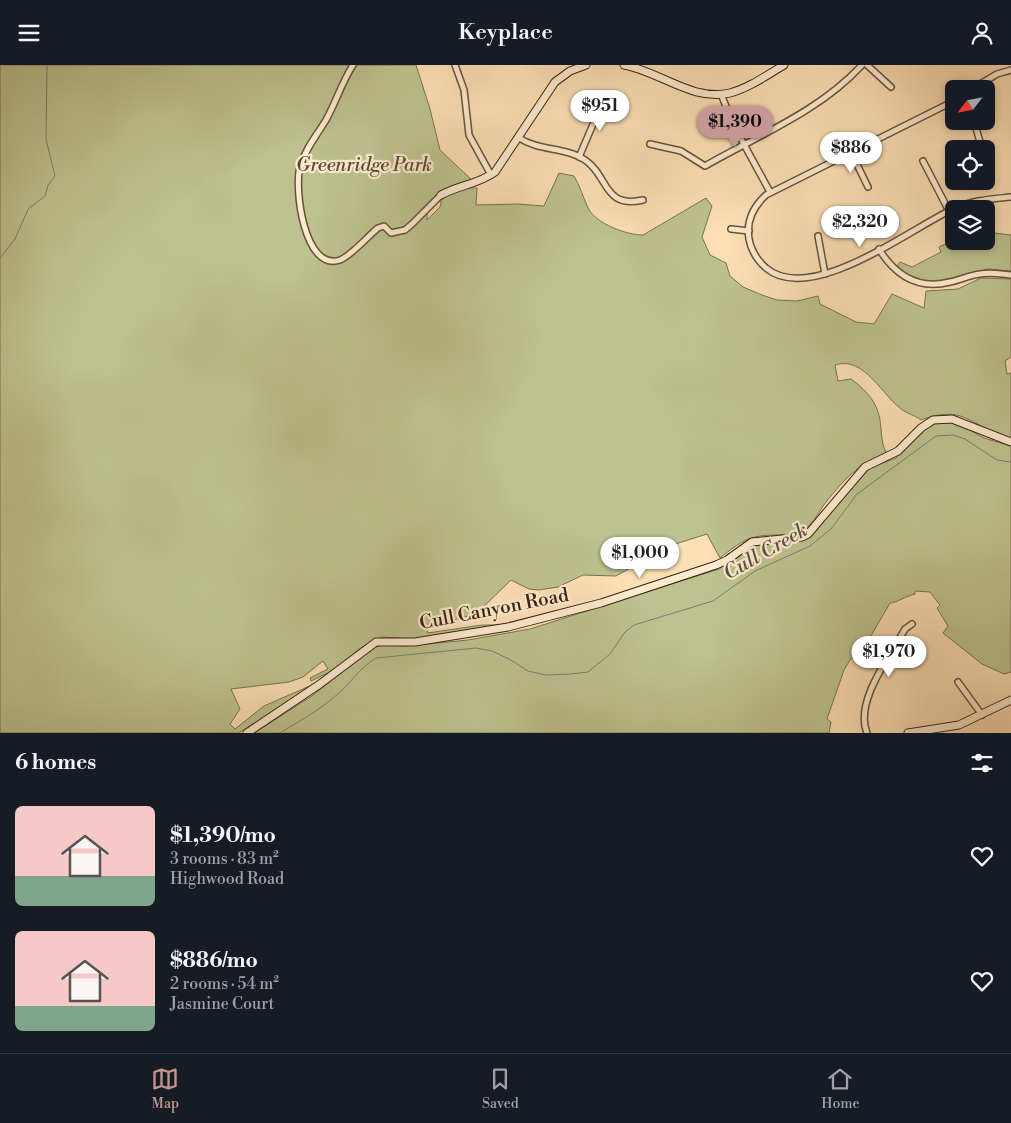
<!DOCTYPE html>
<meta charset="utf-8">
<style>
:root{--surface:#171b24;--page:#242831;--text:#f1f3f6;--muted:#9ea1a6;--line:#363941;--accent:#c59692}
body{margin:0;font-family:"Libre Bodoni",serif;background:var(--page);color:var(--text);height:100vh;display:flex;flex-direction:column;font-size:19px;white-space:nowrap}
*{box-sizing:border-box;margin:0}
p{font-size:16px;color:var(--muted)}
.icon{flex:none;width:28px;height:28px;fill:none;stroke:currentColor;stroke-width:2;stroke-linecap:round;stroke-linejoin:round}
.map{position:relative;height:668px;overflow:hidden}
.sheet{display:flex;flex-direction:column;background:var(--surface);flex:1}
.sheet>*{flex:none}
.needle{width:32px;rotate:238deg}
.tools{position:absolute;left:945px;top:15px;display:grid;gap:10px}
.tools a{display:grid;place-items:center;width:50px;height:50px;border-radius:8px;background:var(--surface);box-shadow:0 2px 8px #0003;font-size:25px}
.price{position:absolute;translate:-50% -42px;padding:0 11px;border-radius:18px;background:#fff;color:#222;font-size:16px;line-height:32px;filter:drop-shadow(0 1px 2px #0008)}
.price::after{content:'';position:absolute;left:50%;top:30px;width:15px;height:11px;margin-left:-8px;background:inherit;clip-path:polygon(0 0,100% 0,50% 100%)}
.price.on{background:var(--accent);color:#111}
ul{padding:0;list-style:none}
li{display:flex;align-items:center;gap:15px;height:125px;padding:0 15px}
li span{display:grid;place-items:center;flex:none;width:140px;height:100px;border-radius:8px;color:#555}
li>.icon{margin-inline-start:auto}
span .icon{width:60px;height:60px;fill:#fffc;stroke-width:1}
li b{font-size:21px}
h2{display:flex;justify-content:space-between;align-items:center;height:60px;padding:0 15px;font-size:21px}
header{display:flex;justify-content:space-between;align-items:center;height:65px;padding:0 15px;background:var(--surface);font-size:22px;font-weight:600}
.tab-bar{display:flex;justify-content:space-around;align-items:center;height:70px;border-top:1px solid var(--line);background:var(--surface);font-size:14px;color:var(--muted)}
.tab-bar a{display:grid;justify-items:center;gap:2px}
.tab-bar .on{color:var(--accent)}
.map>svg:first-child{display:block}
</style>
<header><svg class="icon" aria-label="menu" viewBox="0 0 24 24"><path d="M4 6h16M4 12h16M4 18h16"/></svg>Keyplace<svg class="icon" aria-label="person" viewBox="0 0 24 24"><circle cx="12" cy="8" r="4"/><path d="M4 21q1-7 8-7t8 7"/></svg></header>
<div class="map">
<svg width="1011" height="668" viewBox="0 0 1011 668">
<rect width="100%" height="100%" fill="#fcdfb5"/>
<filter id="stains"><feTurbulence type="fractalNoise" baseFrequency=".004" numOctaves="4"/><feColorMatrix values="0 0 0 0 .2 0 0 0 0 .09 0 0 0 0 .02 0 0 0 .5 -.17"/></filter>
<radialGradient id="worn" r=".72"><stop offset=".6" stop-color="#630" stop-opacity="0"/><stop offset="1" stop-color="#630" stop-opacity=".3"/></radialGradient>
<g fill="#bdc28f" stroke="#7a7250">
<path d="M0 0H416L430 44 440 85 474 117C463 119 433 128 429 140 427 144 427 151 427 155L440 142 442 131 466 123H477L476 140 518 139 544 141 559 108 574 111C580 121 583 132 588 143 596 159 627 170 643 170L706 133 712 141 702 172 710 190 726 198 730 211 743 222 762 230 777 235 797 236 818 231 820 239 856 257 874 259 892 229 924 243 926 226 958 224 981 213 1011 214V292L1005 296 1007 309 1011 308V373C974 366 967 337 921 355 916 351 909 349 904 346 883 333 865 290 835 300L838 316 851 314C862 322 874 333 878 347 883 361 879 376 887 389 860 395 839 420 823 441 818 449 812 460 804 465 791 473 770 468 755 472 742 475 730 485 720 493L707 469 669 481 616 511 583 510 558 522 539 525 529 524 511 515 476 549 426 562 428 568 482 560H497L418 574 382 572 359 584 336 604 311 616 310 613 328 604 323 596 303 612 289 617 231 624 240 644 230 659 235 664 264 641 312 620 239 668H0Z"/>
<polygon points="986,167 1011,170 1011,206 988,204 936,217 917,215 907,211 897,201 900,197 912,202 941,187 939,182 954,175 986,176"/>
<path d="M954 356 984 373 1011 381V607L1004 609 982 599 943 568 948 561 937 543 940 540 930 527 915 526V529C906 531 896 538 890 538L864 583 850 595 844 605 827 654 831 657 829 668H254L312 631 372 583 382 580 406 581 468 575 530 564 719 504 754 481 765 477H798L814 468 867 404 896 393 918 369 936 358Z"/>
</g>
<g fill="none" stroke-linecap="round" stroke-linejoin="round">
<g stroke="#767f73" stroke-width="1">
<polyline points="0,193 15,174 28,144 45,131 48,120 55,111 46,74 47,0"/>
<path d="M280 668C297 657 317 647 333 633 349 621 359 603 376 593L476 583 492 586 509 594 528 606 546 610 571 609 588 607 610 589 625 567 634 560 713 536 755 506 810 481 831 464 857 429 936 371 953 370 965 374 997 395 1011 397"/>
</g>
<g stroke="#68523a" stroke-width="8">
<g id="street">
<path d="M353 0C342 17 336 37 326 55 317 70 305 84 300 102 294 123 304 207 340 195 351 191 369 170 378 163L384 161 391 168 405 165 412 159 441 130"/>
<polyline points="455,0 464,25 469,70 491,110"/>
<polyline points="867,0 891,22"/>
<polyline points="972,24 997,9 1011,5"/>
<polyline points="721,29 734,61 770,127"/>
<path d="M954 36 766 130C753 142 746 156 749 174 751 185 757 195 766 203 811 241 911 163 955 143 972 135 993 134 1011 132"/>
<polyline points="974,56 982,84"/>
<path d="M519 73C539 86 566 82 585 95 609 111 603 144 643 135"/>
<path d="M650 79 681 86 705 101C759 70 820 46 862 0"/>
<polyline points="851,87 868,122"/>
<polyline points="579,92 594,57 589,44"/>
<polyline points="923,96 949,146"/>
<polyline points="731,164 749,166"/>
<polyline points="818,171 825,209"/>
<path d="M879 184C895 210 918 225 950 217 960 215 970 210 980 209 990 207 1001 209 1011 210"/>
<polyline points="958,617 982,650"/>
<path d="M867 668C854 637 890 591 905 564L912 559"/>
</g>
</g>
<g stroke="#372311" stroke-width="9">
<g id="secondary">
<path d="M624 0C659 6 693 37 730 28 749 23 767 10 784 0"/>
<path d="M441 130C459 120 479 119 495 107L555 17 570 6 586 0"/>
<polyline points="247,668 320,619 376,577 415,577 508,562 601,538 716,500 727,495 752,477 802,472 808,469 865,402 898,386 921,363 933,355 952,354 1011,377"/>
<polyline points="908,668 959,660 1011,635"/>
</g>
</g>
<use href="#street" stroke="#fdeacf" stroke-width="5"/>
<use href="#secondary" stroke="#fdeacf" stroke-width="7"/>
</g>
<g text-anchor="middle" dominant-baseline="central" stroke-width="4.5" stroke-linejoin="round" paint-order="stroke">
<g font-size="19" font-style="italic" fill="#584b30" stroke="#fdeacf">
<text x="364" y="100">Greenridge Park</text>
</g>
<g font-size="19" fill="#372311" stroke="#fdeacf">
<text transform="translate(494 544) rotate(-11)">Cull Canyon Road</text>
</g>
<g font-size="20" font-style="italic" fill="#565142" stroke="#fdeacf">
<text transform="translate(766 487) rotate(-30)">Cull Creek</text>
</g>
</g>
<rect width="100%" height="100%" filter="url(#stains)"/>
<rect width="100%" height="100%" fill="url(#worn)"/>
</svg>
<div class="tools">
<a><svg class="needle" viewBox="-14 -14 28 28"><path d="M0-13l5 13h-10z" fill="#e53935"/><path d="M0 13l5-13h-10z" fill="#9ea1a6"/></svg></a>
<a><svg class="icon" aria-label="locate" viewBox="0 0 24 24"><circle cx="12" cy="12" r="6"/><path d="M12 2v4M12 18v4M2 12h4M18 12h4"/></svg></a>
<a><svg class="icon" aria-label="layers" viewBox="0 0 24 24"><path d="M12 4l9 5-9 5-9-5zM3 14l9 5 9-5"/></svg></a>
</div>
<b class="price" style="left:600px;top:67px">$951</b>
<b class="price on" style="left:735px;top:83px">$1,390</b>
<b class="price" style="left:851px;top:109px">$886</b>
<b class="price" style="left:860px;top:183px">$2,320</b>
<b class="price" style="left:640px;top:514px">$1,000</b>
<b class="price" style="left:889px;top:613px">$1,970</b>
</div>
<section class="sheet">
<h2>6 homes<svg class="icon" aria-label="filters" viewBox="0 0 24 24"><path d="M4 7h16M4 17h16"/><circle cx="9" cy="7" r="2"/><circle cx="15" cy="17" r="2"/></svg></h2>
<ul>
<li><span style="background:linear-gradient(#f6c9c9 70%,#7fa58c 0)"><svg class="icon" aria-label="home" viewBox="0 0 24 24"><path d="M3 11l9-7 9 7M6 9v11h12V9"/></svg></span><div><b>$1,390/mo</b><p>3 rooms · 83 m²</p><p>Highwood Road</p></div><svg class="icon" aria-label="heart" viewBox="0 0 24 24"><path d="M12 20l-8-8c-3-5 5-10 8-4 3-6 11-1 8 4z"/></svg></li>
<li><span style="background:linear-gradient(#f6c9c9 75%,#7fa58c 0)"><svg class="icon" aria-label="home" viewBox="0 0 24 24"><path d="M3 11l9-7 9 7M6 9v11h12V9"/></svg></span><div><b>$886/mo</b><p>2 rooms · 54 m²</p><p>Jasmine Court</p></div><svg class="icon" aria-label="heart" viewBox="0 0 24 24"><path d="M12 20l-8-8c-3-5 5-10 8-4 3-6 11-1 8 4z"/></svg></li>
</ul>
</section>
<nav class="tab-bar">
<a class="on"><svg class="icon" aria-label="map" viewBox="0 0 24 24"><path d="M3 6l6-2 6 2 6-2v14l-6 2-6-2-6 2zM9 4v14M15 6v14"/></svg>Map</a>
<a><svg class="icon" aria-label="saved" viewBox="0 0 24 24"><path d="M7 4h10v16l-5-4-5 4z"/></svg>Saved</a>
<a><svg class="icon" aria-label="home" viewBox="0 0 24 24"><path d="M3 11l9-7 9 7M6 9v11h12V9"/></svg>Home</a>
</nav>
